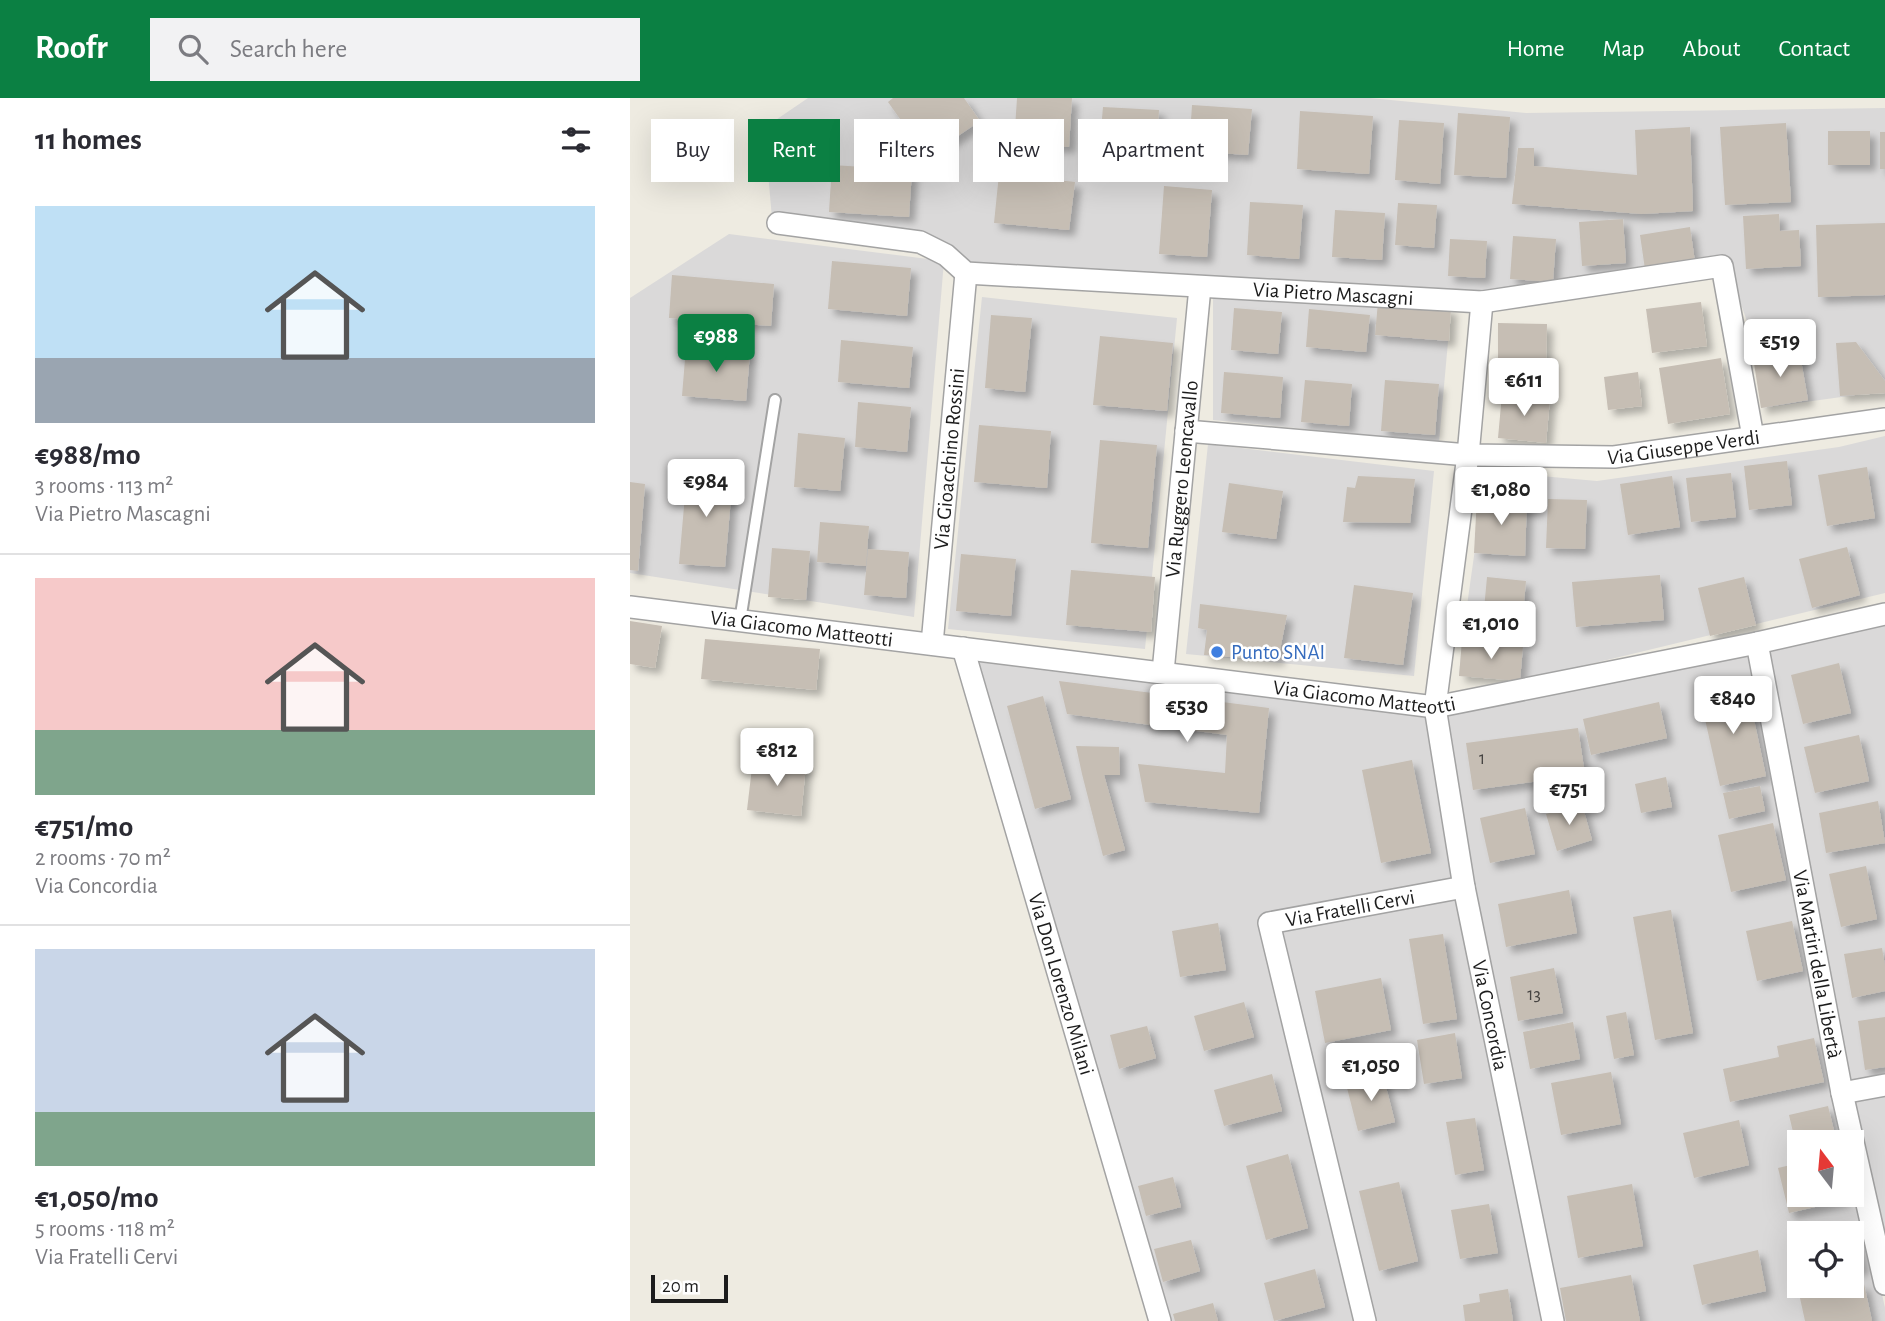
<!DOCTYPE html>
<meta charset="utf-8">
<style>
:root{--surface:#fff;--page:#f2f2f3;--text:#2b2b33;--muted:#7c7c81;--line:#e1e1e2;--accent:#0b8043}
body{margin:0;font-family:"Alegreya Sans",sans-serif;background:var(--page);color:var(--text);height:100vh;display:flex;flex-direction:column;font-size:26px;white-space:nowrap}
*{box-sizing:border-box;margin:0}
p{font-size:23px;color:var(--muted)}
.icon{flex:none;width:38px;height:38px;fill:none;stroke:currentColor;stroke-width:2;stroke-linecap:round;stroke-linejoin:round}
.map{position:relative;flex:1;overflow:hidden}
.side{display:flex;flex-direction:column;background:var(--surface);width:630px}
.side>*{flex:none}
.top-card{position:absolute;left:21px;top:21px;width:665px;height:63px;display:flex;gap:14px}
.needle{width:46px;rotate:344deg}
.controls{position:absolute;left:1157px;top:1032px;display:grid;gap:14px}
.controls a{display:grid;place-items:center;width:77px;height:77px;border-radius:0px;background:var(--surface);box-shadow:0 7px 28px #0002;font-size:35px}
.scale{position:absolute;left:21px;bottom:18px;width:77px;box-sizing:border-box;padding-left:7px;border:4px solid #1c1c1c;border-top:0;font-size:19px;line-height:24px;white-space:nowrap;color:#1c1c1c;-webkit-text-stroke:5px #fff;paint-order:stroke}
.price{position:absolute;translate:-50% -60px;padding:0 16px;border-radius:7px;background:#fff;color:#222;font-size:23px;line-height:46px;filter:drop-shadow(0 2px 4px #0008)}
.price::after{content:'';position:absolute;left:50%;top:42px;width:21px;height:16px;margin-left:-10px;background:inherit;clip-path:polygon(0 0,100% 0,50% 100%)}
.price.current{background:var(--accent);color:#fff}
ul{padding:0;list-style:none}
li{display:grid;align-content:center;gap:14px;height:371px;padding:0 35px}
li+li{border-top:2px solid var(--line)}
li span{display:grid;place-items:center;height:217px;border-radius:0px;color:#555}
li>.icon{margin-inline-start:auto}
span .icon{width:126px;height:126px;fill:#fffc;stroke-width:1}
li b{font-size:30px}
h2{display:flex;justify-content:space-between;align-items:center;height:84px;padding:0 35px;font-size:30px}
.tag{padding:0 24px;border-radius:0px;background:var(--surface);box-shadow:0 7px 28px #0002;font-size:24px;line-height:63px}
.tag.current{background:var(--accent);color:#fff}
header{display:flex;align-items:center;gap:42px;box-sizing:border-box;height:98px;padding:0 35px;background:var(--accent);color:#fff}
header strong{font-size:33px}
nav{display:flex;gap:38px;margin-inline-start:auto;font-size:24px}
.search{width:490px;height:63px;background:var(--page);display:flex;align-items:center;gap:18px;box-sizing:border-box;padding:0 24px;border-radius:0px;color:var(--muted);font-size:26px}
main{display:flex;flex:1;min-height:0}
.map>svg:first-child{display:block}
</style>
<header>
<strong>Roofr</strong>
<div class="search"><svg class="icon" aria-label="search" viewBox="0 0 24 24"><circle cx="10" cy="10" r="6"/><path d="M15 15l6 6"/></svg>Search here</div>
<nav><a>Home</a><a>Map</a><a>About</a><a>Contact</a></nav>
</header>
<main>
<section class="side">
<h2>11 homes<svg class="icon" aria-label="filters" viewBox="0 0 24 24"><path d="M4 7h16M4 17h16"/><circle cx="9" cy="7" r="2"/><circle cx="15" cy="17" r="2"/></svg></h2>
<ul>
<li><span style="background:linear-gradient(#bfe0f5 70%,#9aa5b1 0)"><svg class="icon" aria-label="home" viewBox="0 0 24 24"><path d="M3 11l9-7 9 7M6 9v11h12V9"/></svg></span><div><b>€988/mo</b><p>3 rooms · 113 m²</p><p>Via Pietro Mascagni</p></div></li>
<li><span style="background:linear-gradient(#f6c9c9 70%,#7fa58c 0)"><svg class="icon" aria-label="home" viewBox="0 0 24 24"><path d="M3 11l9-7 9 7M6 9v11h12V9"/></svg></span><div><b>€751/mo</b><p>2 rooms · 70 m²</p><p>Via Concordia</p></div></li>
<li><span style="background:linear-gradient(#c9d6e8 75%,#7fa58c 0)"><svg class="icon" aria-label="home" viewBox="0 0 24 24"><path d="M3 11l9-7 9 7M6 9v11h12V9"/></svg></span><div><b>€1,050/mo</b><p>5 rooms · 118 m²</p><p>Via Fratelli Cervi</p></div></li>
</ul>
</section>
<div class="map">
<svg width="1255" height="1223" viewBox="0 0 1255 1223">
<defs>
<filter id="shadow"><feDropShadow dx="6" dy="6" stdDeviation="3.5" flood-color="#0004"/></filter>
</defs>
<rect width="100%" height="100%" fill="#eeebe1"/>
<g fill="#dad9d9" fill-rule="evenodd">
<polygon points="178,0 740,0 896,15 1255,10 1255,293 1131,310 1130,260 1096,164 853,199 338,169 320,153 142,120 134,30"/>
<polygon points="99,136 314,163 284,519 0,475 0,200"/>
<polygon points="583,195 821,210 809,344 583,322"/>
<polygon points="352,199 547,220 515,551 318,531"/>
<polygon points="1255,338 1255,495 890,583 829,578 832,543 856,373 967,383 1209,349"/>
<polygon points="578,346 804,373 784,578 556,556"/>
<polygon points="1255,523 1255,1149 1219,988 1135,551"/>
<path d="M1121 550 1218 1045H1169V1097H1222V1059L1255 1210V1223H535L338 555 811 612ZM1169 1136H1222V1188H1169Z"/>
</g>
<g fill="#c6beb4" filter="url(#shadow)">
<polygon points="263,0 334,0 350,23 297,59 258,4"/>
<polygon points="387,0 442,0 439,49 384,46"/>
<polygon points="562,7 622,11 618,57 559,53"/>
<polygon points="473,9 529,12 526,58 469,54"/>
<polygon points="670,13 743,18 739,76 667,71"/>
<polygon points="828,15 880,19 876,80 824,77"/>
<polygon points="769,22 814,25 810,86 765,82"/>
<polygon points="1156,25 1161,104 1095,107 1090,29"/>
<polygon points="1060,29 1063,113 1012,116 882,106 888,50 904,50 904,68 1007,77 1005,32"/>
<rect x="1198" y="33" width="42" height="34"/>
<rect x="1250" y="34" width="5" height="37"/>
<polygon points="202,67 282,72 279,119 199,114"/>
<polygon points="369,76 445,84 439,132 364,125"/>
<polygon points="534,88 582,92 577,159 529,156"/>
<polygon points="620,104 673,107 669,161 617,157"/>
<polygon points="768,105 807,107 804,150 765,147"/>
<polygon points="705,112 755,115 752,162 702,159"/>
<polygon points="1149,116 1150,133 1169,132 1171,168 1116,171 1113,118"/>
<polygon points="993,121 996,165 952,168 949,124"/>
<polygon points="1255,125 1255,197 1188,199 1186,127"/>
<polygon points="1060,129 1065,164 1015,171 1010,137"/>
<polygon points="883,138 926,141 923,184 880,181"/>
<polygon points="820,141 857,143 855,180 818,178"/>
<polygon points="202,163 281,170 277,218 198,211"/>
<polygon points="42,177 144,186 141,228 39,220"/>
<polygon points="748,204 821,210 819,243 745,237"/>
<polygon points="1071,204 1077,248 1022,255 1016,211"/>
<polygon points="604,210 652,214 648,256 601,252"/>
<polygon points="679,211 740,217 736,254 676,249"/>
<polygon points="361,217 402,220 395,294 355,290"/>
<polygon points="868,225 917,226 916,266 868,265"/>
<polygon points="470,238 543,245 537,313 463,307"/>
<polygon points="211,242 283,249 279,290 208,284"/>
<polygon points="1226,244 1255,283 1255,295 1210,298 1206,245"/>
<polygon points="56,249 120,255 116,303 52,298"/>
<polygon points="1169,251 1178,302 1131,310 1123,259"/>
<polygon points="1091,260 1100,316 1038,326 1029,270"/>
<polygon points="594,274 653,279 650,320 591,315"/>
<polygon points="1008,274 1012,308 978,312 974,279"/>
<polygon points="675,282 722,286 719,328 671,324"/>
<polygon points="755,282 809,286 805,337 751,333"/>
<polygon points="872,296 920,301 916,345 868,340"/>
<polygon points="228,304 281,309 277,354 225,349"/>
<polygon points="349,327 421,333 417,390 344,384"/>
<polygon points="168,335 215,340 210,393 164,389"/>
<polygon points="470,342 527,347 518,450 461,445"/>
<polygon points="1157,363 1162,407 1119,412 1114,368"/>
<polygon points="1237,369 1245,420 1197,428 1188,377"/>
<polygon points="57,374 103,377 95,469 49,466"/>
<polygon points="1101,375 1106,419 1061,424 1056,380"/>
<polygon points="728,378 785,381 780,425 713,424 717,389 725,390"/>
<polygon points="1042,378 1050,429 998,437 990,386"/>
<polygon points="0,384 15,386 8,473 0,472"/>
<polygon points="599,385 653,393 646,441 592,434"/>
<polygon points="847,399 897,402 895,458 844,455"/>
<polygon points="918,401 957,402 955,451 916,450"/>
<polygon points="190,424 239,428 236,468 187,464"/>
<polygon points="1217,449 1230,497 1182,510 1169,461"/>
<polygon points="142,450 180,453 176,502 138,499"/>
<polygon points="238,451 279,454 276,500 234,497"/>
<polygon points="331,456 386,461 381,518 326,513"/>
<polygon points="441,472 525,479 521,534 436,527"/>
<polygon points="1030,477 1034,522 946,529 942,484"/>
<polygon points="857,479 896,483 892,525 853,522"/>
<polygon points="1114,479 1126,527 1080,538 1068,490"/>
<polygon points="724,487 783,495 773,567 714,560"/>
<polygon points="570,506 657,517 648,562 574,557 577,532 568,530"/>
<polygon points="0,523 32,528 25,570 0,566"/>
<polygon points="75,541 190,551 186,592 71,581"/>
<polygon points="832,543 893,548 890,583 829,578"/>
<polygon points="1209,565 1221,615 1173,626 1161,577"/>
<polygon points="429,583 639,610 629,715 515,704 508,666 595,675 597,637 437,616"/>
<polygon points="1117,589 1136,678 1090,688 1070,599"/>
<polygon points="413,598 441,701 405,711 377,608"/>
<polygon points="1029,604 1037,640 961,657 953,621"/>
<polygon points="948,630 955,677 843,692 836,645"/>
<polygon points="1229,637 1239,683 1185,695 1174,649"/>
<polygon points="446,648 489,649 490,677 474,677 495,752 473,758 452,676"/>
<polygon points="123,661 176,667 171,718 117,712"/>
<polygon points="782,662 801,755 751,765 732,672"/>
<polygon points="1036,679 1042,709 1011,715 1005,686"/>
<polygon points="1130,688 1135,713 1099,721 1093,695"/>
<polygon points="1248,703 1255,745 1196,755 1189,715"/>
<polygon points="952,706 962,742 927,753 916,716"/>
<polygon points="895,710 905,756 860,765 850,720"/>
<polygon points="1143,725 1156,782 1101,794 1088,737"/>
<polygon points="1236,768 1247,821 1211,829 1199,776"/>
<polygon points="939,792 947,835 876,849 868,806"/>
<polygon points="1041,812 1063,935 1025,942 1003,819"/>
<polygon points="1162,823 1173,873 1127,883 1116,833"/>
<polygon points="588,825 596,872 550,879 542,833"/>
<polygon points="813,836 827,921 793,926 779,841"/>
<polygon points="1252,850 1255,868 1255,893 1222,900 1214,856"/>
<polygon points="924,870 933,915 888,923 880,879"/>
<polygon points="751,880 761,932 695,945 685,893"/>
<polygon points="614,904 624,939 574,953 564,918"/>
<polygon points="996,914 1004,957 984,961 976,918"/>
<polygon points="1255,919 1255,969 1235,972 1228,923"/>
<polygon points="943,924 950,961 900,971 893,934"/>
<polygon points="517,928 526,960 489,971 480,937"/>
<polygon points="825,935 832,980 794,986 787,942"/>
<polygon points="1184,940 1194,984 1100,1004 1093,971 1149,959 1147,948"/>
<polygon points="981,974 991,1026 931,1037 921,985"/>
<polygon points="642,976 652,1013 594,1028 584,992"/>
<polygon points="753,977 765,1024 728,1033 716,986"/>
<polygon points="1198,1008 1207,1045 1169,1045 1168,1055 1159,1017"/>
<polygon points="845,1020 854,1072 825,1077 816,1024"/>
<polygon points="1109,1022 1119,1067 1064,1080 1053,1035"/>
<polygon points="658,1056 678,1130 636,1142 616,1068"/>
<polygon points="1169,1065 1169,1097 1214,1097 1215,1102 1159,1115 1148,1070"/>
<polygon points="543,1079 551,1109 516,1118 508,1088"/>
<polygon points="769,1084 788,1163 749,1173 729,1093"/>
<polygon points="1002,1086 1013,1148 948,1160 937,1098"/>
<polygon points="859,1106 868,1155 830,1161 821,1112"/>
<polygon points="1225,1128 1233,1170 1222,1173 1222,1136 1194,1135"/>
<polygon points="561,1142 570,1173 533,1184 524,1151"/>
<polygon points="1128,1152 1136,1193 1072,1207 1063,1167"/>
<polygon points="685,1171 695,1209 644,1223 634,1185"/>
<polygon points="1001,1177 1010,1223 936,1223 930,1190"/>
<polygon points="1234,1186 1242,1223 1175,1223 1170,1200"/>
<polygon points="878,1191 883,1223 835,1223 833,1207 850,1204 849,1196"/>
<polygon points="583,1205 588,1223 545,1223 543,1216"/>
</g>
<g fill="none" stroke-linecap="round" stroke-linejoin="round">
<g stroke="#a3a3a3" stroke-width="14">
<polyline id="service" points="110,523 145,302"/>
</g>
<g stroke="#a3a3a3" stroke-width="24">
<g id="minor">
<path id="s1" d="M148 125 290 144 316 157 336 175 852 204 1092 168 1123 339"/>
<path id="s2" d="M852 204 838 357 805 609 834 789 923 1223"/>
<path id="s3" d="M556 333 838 357 984 359 1255 321"/>
<path id="s4" d="M0 509 805 609 1127 545 1255 516"/>
<path id="s5" d="M1127 545 1212 995 1255 1186"/>
<path id="s6" d="M302 546 336 175"/>
<path id="s7" d="M333 550 530 1223"/>
<path id="s8" d="M533 574 570 189"/>
<polyline points="1212,995 1255,987"/>
<path id="s9" d="M735 1223 639 825 834 789"/>
</g>
</g>
<use href="#service" stroke="#fff" stroke-width="10"/>
<use href="#minor" stroke="#fff" stroke-width="21"/>
</g>
<circle fill="#3f7fe0" stroke="#fff" stroke-width="2.5" cx="587" cy="554" r="7"/>
<g text-anchor="middle" dominant-baseline="central" stroke-width="5" stroke-linejoin="round" paint-order="stroke">
<g font-size="18" fill="#464442">
<text x="852" y="661">1</text>
<text x="904" y="897">13</text>
</g>
<g font-size="21" fill="#1c1c1c" stroke="#fff">
<text stroke="none"><textPath href="#s1" startOffset="567">Via Pietro Mascagni</textPath></text>
<text stroke="none"><textPath href="#s3" startOffset="499">Via Giuseppe Verdi</textPath></text>
<text stroke="none"><textPath href="#s6" startOffset="186">Via Gioacchino Rossini</textPath></text>
<text stroke="none"><textPath href="#s8" startOffset="194">Via Ruggero Leoncavallo</textPath></text>
<text stroke="none"><textPath href="#s4" startOffset="173">Via Giacomo Matteotti</textPath></text>
<text stroke="none"><textPath href="#s4" startOffset="740">Via Giacomo Matteotti</textPath></text>
<text stroke="none"><textPath href="#s9" startOffset="492">Via Fratelli Cervi</textPath></text>
<text stroke="none"><textPath href="#s5" startOffset="327">Via Martiri della Libertà</textPath></text>
<text stroke="none"><textPath href="#s7" startOffset="350">Via Don Lorenzo Milani</textPath></text>
<text stroke="none"><textPath href="#s2" startOffset="721">Via Concordia</textPath></text>
</g>
<g font-size="21" fill="#366cbe" stroke="#fff" text-anchor="start">
<text x="601" y="554">Punto SNAI</text>
</g>
</g>
</svg>
<div class="controls">
<a><svg class="needle" viewBox="-14 -14 28 28"><path d="M0-13l5 13h-10z" fill="#e53935"/><path d="M0 13l5-13h-10z" fill="#7c7c81"/></svg></a>
<a><svg class="icon" aria-label="locate" viewBox="0 0 24 24"><circle cx="12" cy="12" r="6"/><path d="M12 2v4M12 18v4M2 12h4M18 12h4"/></svg></a>
</div>
<div class="scale">20 m</div>
<b class="price current" style="left:86px;top:276px">€988</b>
<b class="price" style="left:1150px;top:281px">€519</b>
<b class="price" style="left:894px;top:320px">€611</b>
<b class="price" style="left:76px;top:421px">€984</b>
<b class="price" style="left:871px;top:429px">€1,080</b>
<b class="price" style="left:861px;top:563px">€1,010</b>
<b class="price" style="left:1103px;top:638px">€840</b>
<b class="price" style="left:557px;top:646px">€530</b>
<b class="price" style="left:147px;top:690px">€812</b>
<b class="price" style="left:939px;top:729px">€751</b>
<b class="price" style="left:741px;top:1005px">€1,050</b>
<div class="top-card">
<a class="tag">Buy</a>
<a class="tag current">Rent</a>
<a class="tag">Filters</a>
<a class="tag">New</a>
<a class="tag">Apartment</a>
</div>
</div>
</main>
